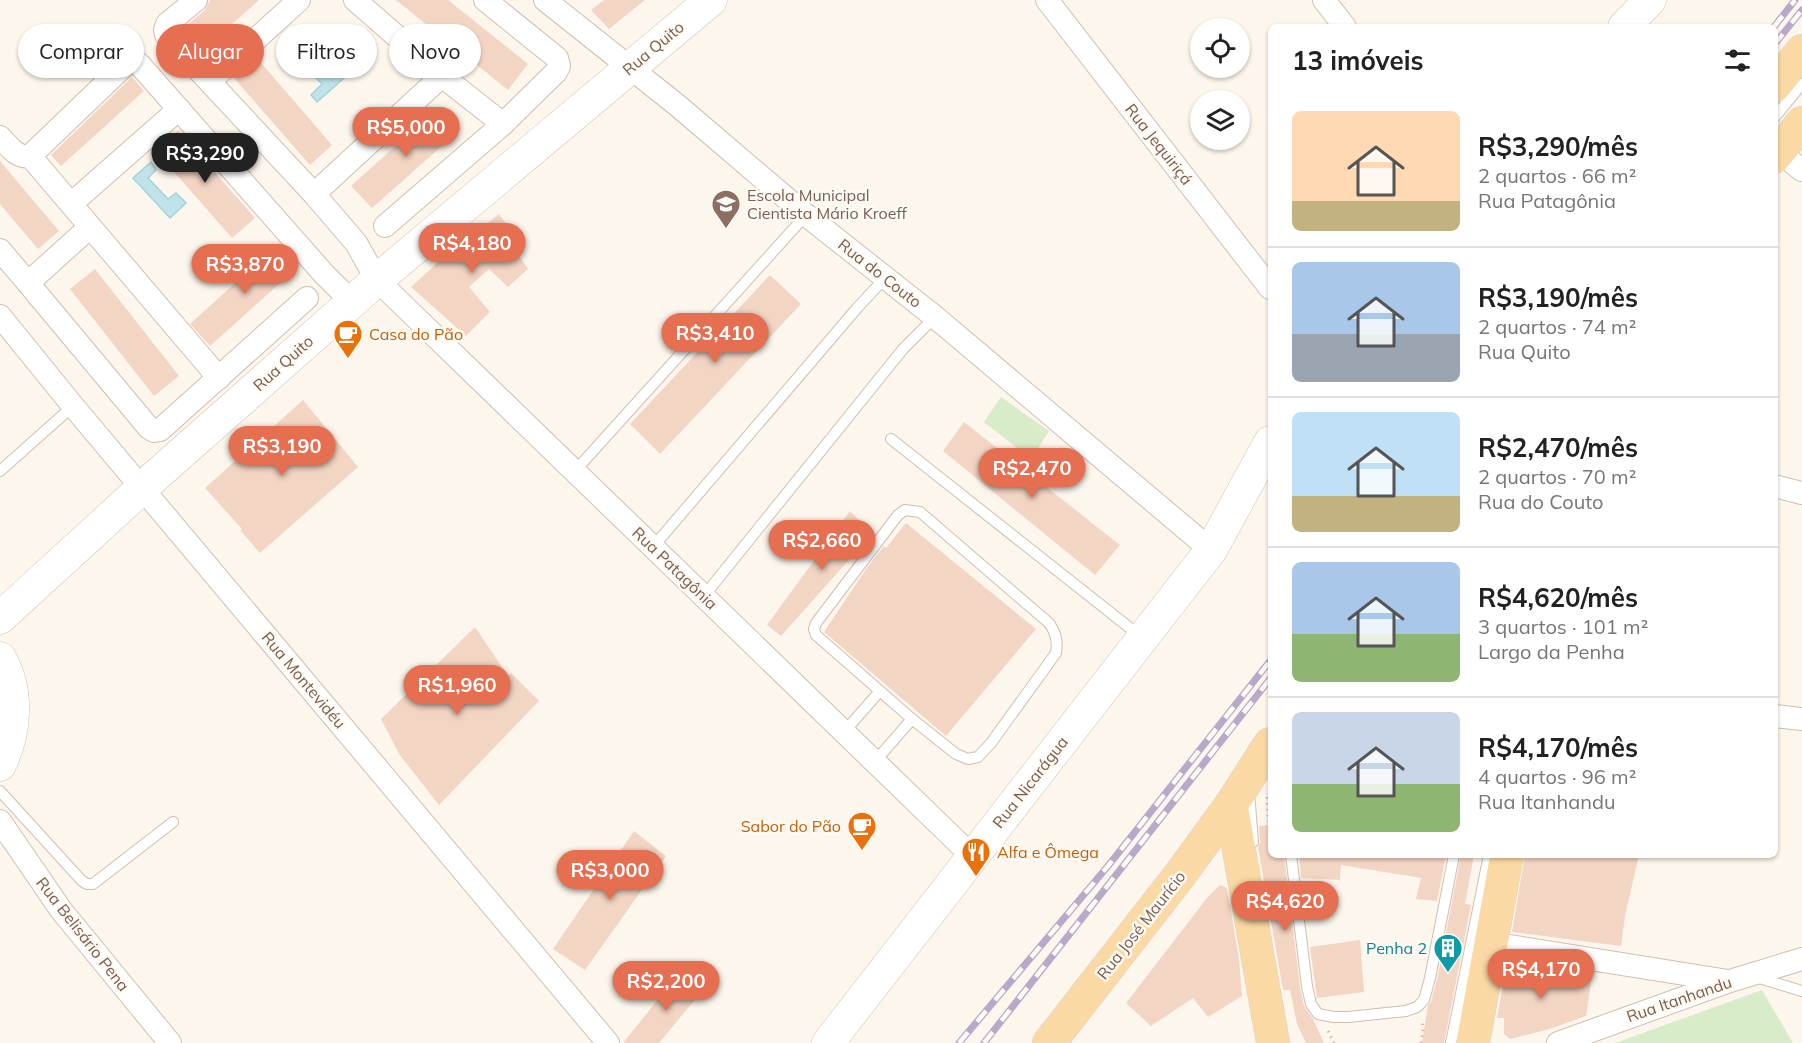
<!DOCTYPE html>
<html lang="pt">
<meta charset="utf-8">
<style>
:root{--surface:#fff;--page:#f2f2f2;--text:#222;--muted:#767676;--line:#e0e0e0;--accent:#e76f51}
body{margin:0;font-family:Mulish,sans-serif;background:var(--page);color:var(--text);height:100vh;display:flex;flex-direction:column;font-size:22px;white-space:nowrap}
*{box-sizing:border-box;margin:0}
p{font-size:20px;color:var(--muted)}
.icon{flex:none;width:33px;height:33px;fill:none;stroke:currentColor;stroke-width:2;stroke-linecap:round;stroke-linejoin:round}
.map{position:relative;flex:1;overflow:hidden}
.side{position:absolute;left:1268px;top:24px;width:510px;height:834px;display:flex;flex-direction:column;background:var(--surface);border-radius:9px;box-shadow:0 2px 4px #0004}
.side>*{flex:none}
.guide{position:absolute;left:18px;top:24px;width:570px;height:54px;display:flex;gap:12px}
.buttons{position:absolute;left:1190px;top:18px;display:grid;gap:12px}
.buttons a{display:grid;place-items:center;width:60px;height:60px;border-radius:50%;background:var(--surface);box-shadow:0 2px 4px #0004;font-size:30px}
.price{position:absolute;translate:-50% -51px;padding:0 14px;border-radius:21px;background:var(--accent);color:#fff;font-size:20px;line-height:39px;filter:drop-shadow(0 2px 3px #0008)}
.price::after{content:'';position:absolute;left:50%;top:36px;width:18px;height:14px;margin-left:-9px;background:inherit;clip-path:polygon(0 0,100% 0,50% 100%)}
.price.current{background:#222;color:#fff}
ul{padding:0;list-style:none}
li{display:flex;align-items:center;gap:18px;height:150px;padding:0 24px}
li+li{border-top:2px solid var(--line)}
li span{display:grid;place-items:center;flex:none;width:168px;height:120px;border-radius:9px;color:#555}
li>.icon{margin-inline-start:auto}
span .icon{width:72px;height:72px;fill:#fffc;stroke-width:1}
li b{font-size:26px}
h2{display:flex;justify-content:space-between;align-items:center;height:72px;padding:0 24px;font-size:26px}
.pill{padding:0 21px;border-radius:27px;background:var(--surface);box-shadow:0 2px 4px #0004;font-size:21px;line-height:54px}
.pill.current{background:var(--accent);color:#fff}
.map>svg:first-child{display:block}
</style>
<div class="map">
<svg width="1802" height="1043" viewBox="0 0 1802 1043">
<rect width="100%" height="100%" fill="#fdf6ec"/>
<g fill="#d8ecc9">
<polygon points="1001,397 1049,431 1031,459 984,422"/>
<polygon points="1762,990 1793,1043 1615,1043"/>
</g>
<g fill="#bfe3e8" stroke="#a5d3da" stroke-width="1.5">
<polygon points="300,44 344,78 317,102 311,95 322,84 302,64 297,69 285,58"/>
<polygon points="151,162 156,170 148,178 168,199 176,193 186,203 170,218 133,178"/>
</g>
<g fill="#f3d5c3">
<polygon points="210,0 259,0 201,52 180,31 205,10"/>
<polygon points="396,0 448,0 528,64 508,90"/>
<polygon points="604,0 645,0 609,29 591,10"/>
<polygon points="256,57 332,145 310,165 234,78"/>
<polygon points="132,77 144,91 61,166 51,155"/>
<polygon points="438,108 461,129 372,208 351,186"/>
<polygon points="178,131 255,218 232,238 155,150"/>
<polygon points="0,161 59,231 38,249 0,204"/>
<polygon points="499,214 523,247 518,254 528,269 508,287 489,269 469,287 490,312 466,336 411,287 446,255"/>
<polygon points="279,243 299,266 210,346 190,324"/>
<polygon points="95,269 179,376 154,396 70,289"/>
<polygon points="770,275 801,304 660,454 630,424"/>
<polygon points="303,400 358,467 260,553 240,530 242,529 205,488"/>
<polygon points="964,422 1120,545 1095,575 943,451"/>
<polygon points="850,511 872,534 781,636 767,625"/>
<polygon points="906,523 1036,629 946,736 824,632 866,569 884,546 886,548"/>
<polygon points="475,627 508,676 511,673 539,701 439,805 399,754 381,719"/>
<polygon points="1270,825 1270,855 1284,855 1300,987 1304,1006 1313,1019 1324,1043 1306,1043 1297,1024 1290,990 1283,990 1258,847 1260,842 1259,826"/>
<polygon points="634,831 666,856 585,970 553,949"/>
<polygon points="1299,855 1446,855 1437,901 1416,899 1421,878 1341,865 1340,880 1301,878"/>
<polygon points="1461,855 1474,855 1465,904 1471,905 1444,1043 1422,1043 1428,1006 1431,1002 1437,980"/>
<polygon points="1525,855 1639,855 1625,916 1621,946 1512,932"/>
<polygon points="1220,885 1227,888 1239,959 1242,996 1208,1017 1193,998 1151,1026 1126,1003 1207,898"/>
<polygon points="1360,940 1364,992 1317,998 1310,947"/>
<polygon points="1506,965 1545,969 1545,970 1572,975 1592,975 1586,1016 1546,1030 1510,1039 1504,1034 1504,1018 1497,1018"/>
<polygon points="681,971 702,991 659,1043 623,1043"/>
</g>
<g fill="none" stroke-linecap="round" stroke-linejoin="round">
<g stroke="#d1beb0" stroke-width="12">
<g id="lane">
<polyline points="1774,118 1802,84"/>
<polyline points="891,439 1140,636"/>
<polyline points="0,471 73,406"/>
<polyline points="575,471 806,215"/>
<polyline points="653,547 858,307 885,278"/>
<polyline points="704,596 903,349 935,317"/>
<polyline points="880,691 912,719"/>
<path d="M844 732 880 691 816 635 814 629 816 623 898 515 905 510 920 512 1049 623C1056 633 1058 641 1056 653L991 743 978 757 968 759 956 754 912 719 878 758 875 762"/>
<polyline points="0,791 82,881 87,884 93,884 173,822"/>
<polyline points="1249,792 1253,842"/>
<polyline points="1291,855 1307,986 1311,1004 1318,1014 1334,1017 1348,1017 1406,1011 1417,1007 1424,1000 1430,978 1454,855"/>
<polyline points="1756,977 1802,991"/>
<polyline points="1451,1043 1489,855"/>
</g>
</g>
<g stroke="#d1beb0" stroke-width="24">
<g id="street">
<polyline points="196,0 167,24 165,30 166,35 314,194 356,243 377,280 972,856"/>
<polyline points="355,0 442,76 503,124"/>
<polyline points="545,0 677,105 806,215 935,317 1211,550"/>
<polyline points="1047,0 1270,288"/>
<polyline points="1324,0 1345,27"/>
<polyline points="210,81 299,0"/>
<path d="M0 137C8 145 17 159 30 156L219 378"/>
<polyline points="1779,152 1802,170"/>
<polyline points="30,156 127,63 133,61 139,64 324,274 352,302"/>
<polyline points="314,194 442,76"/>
<polyline points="71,204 179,109"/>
<polyline points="385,226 503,124 556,72 559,66 557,58 485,0"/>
<polyline points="90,227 28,283 149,428 154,431 160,430 307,298"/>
<polyline points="0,250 28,283"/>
<polyline points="0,316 73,406 608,1043"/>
<polyline points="1774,486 1802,493"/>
<polyline points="1774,716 1802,719"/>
<polyline points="0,821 61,910 170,1043"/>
<polyline points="1491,943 1728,981"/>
<polyline points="1558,1043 1730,981 1802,959"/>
</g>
</g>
<g stroke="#d6c0b0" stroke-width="33">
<g id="secondary">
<polyline points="1624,27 1650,0"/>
<polyline points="0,618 142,488 377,280 711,0"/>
<path d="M0 658C19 691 16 731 0 765"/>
<polyline points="828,1043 1211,550 1270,442"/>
</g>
</g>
<g stroke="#dad1cd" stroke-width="34">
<g id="primary">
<polyline points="1774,86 1802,51"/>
<polyline points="1774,157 1802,123"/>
<polyline points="1231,805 1273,1043"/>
<polyline points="1049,1043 1179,876 1231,805 1270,744"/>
<polyline points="1473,1043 1507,855"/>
</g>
</g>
<g stroke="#d9b8a5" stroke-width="3" stroke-dasharray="1.5 4.5" stroke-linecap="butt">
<polyline points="1267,797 1269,825"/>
<polyline points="1328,1031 1334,1043"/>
<polyline points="1421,1043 1423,1030 1422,1021"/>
</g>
<use href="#lane" stroke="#fff" stroke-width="10"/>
<use href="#street" stroke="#fff" stroke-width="22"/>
<use href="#secondary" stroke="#fff" stroke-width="32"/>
<use href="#primary" stroke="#fbd9a5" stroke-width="33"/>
<g stroke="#b9a8c9" stroke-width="7">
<g id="rail">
<polyline points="1774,27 1795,0"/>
<polyline points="1774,45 1802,10"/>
<polyline points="959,1043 1108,866 1270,661"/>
<polyline points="984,1043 1270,679"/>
</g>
</g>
<use href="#rail" stroke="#fffaf3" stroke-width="4.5" stroke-dasharray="14" stroke-linecap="butt"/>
</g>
<defs>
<g id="school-pin" transform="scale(1.5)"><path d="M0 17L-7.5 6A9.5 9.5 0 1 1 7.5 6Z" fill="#8d6e63" stroke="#fffaf3"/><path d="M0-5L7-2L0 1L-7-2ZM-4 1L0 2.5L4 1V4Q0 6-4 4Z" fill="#fff"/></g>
<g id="cafe-pin" transform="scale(1.5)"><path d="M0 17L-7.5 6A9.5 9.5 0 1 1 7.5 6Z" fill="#e8710a" stroke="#fffaf3"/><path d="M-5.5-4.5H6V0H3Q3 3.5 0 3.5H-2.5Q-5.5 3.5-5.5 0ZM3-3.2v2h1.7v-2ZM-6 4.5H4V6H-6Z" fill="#fff"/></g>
<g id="restaurant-pin" transform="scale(1.5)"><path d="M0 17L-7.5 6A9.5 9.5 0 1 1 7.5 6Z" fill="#e8710a" stroke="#fffaf3"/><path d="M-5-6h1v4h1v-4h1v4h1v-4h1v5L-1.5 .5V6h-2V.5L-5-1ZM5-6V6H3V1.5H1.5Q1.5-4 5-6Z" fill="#fff"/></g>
<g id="building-pin" transform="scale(1.5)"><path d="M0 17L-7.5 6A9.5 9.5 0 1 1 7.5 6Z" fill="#0f9aa8" stroke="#fffaf3"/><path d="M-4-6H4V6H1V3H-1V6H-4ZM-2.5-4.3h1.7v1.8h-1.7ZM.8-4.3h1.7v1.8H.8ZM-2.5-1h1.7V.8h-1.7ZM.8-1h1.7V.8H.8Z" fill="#fff"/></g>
</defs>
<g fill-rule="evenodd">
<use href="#school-pin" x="726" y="204"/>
<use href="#cafe-pin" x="348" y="334"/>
<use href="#cafe-pin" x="862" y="826"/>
<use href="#restaurant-pin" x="976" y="852"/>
<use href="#building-pin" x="1448" y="948"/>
</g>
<g text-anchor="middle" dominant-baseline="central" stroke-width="5" stroke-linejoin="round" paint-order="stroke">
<g font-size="16" fill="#7a5c4d" stroke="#fffaf3">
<text transform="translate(653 48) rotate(-40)">Rua Quito</text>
<text transform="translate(1159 144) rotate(52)">Rua Jequiriçá</text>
<text transform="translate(880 273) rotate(38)">Rua do Couto</text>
<text transform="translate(283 363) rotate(-42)">Rua Quito</text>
<text transform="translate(675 568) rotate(44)">Rua Patagônia</text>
<text transform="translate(304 680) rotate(50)">Rua Montevidéu</text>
<text transform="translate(1030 782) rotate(-52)">Rua Nicarágua</text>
<text transform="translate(1141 925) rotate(-52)">Rua José Maurício</text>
<text transform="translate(83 934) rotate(52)">Rua Belisário Pena</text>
<text transform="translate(1679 999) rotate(-19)">Rua Itanhandu</text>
</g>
<g font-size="16" fill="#785e54" stroke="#fffaf3" text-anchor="start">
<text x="747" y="195">Escola Municipal<tspan x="747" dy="18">Cientista Mário Kroeff</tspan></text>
</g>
<g font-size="16" fill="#c56008" stroke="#fffaf3" text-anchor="start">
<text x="369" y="334">Casa do Pão</text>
<text x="841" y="826" text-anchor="end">Sabor do Pão</text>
<text x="997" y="852">Alfa e Ômega</text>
</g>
<g font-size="16" fill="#0d838f" stroke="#fffaf3" text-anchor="end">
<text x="1427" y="948">Penha 2</text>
</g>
</g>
</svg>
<div class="buttons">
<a><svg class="icon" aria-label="locate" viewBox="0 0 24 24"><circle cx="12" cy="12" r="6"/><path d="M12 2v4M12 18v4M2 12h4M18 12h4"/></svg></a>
<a><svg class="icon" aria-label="layers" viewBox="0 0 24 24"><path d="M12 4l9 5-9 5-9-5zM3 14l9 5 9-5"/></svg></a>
</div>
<b class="price" style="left:406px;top:158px">R$5,000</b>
<b class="price current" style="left:205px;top:184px">R$3,290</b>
<b class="price" style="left:472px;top:274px">R$4,180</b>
<b class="price" style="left:245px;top:295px">R$3,870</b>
<b class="price" style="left:715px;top:364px">R$3,410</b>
<b class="price" style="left:282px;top:477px">R$3,190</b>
<b class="price" style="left:1032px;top:499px">R$2,470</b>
<b class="price" style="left:822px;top:571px">R$2,660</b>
<b class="price" style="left:457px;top:716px">R$1,960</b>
<b class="price" style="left:610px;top:901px">R$3,000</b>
<b class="price" style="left:1285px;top:932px">R$4,620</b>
<b class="price" style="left:1541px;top:1000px">R$4,170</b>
<b class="price" style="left:666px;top:1012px">R$2,200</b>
<div class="guide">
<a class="pill">Comprar</a>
<a class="pill current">Alugar</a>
<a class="pill">Filtros</a>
<a class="pill">Novo</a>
</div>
<section class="side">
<h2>13 imóveis<svg class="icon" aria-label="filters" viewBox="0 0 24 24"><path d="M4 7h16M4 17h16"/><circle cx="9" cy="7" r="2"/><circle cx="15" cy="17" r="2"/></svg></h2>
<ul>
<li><span style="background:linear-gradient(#ffd9b3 75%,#c2b280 0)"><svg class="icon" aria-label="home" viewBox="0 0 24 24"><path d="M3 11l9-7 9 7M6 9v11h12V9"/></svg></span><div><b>R$3,290/mês</b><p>2 quartos · 66 m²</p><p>Rua Patagônia</p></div></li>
<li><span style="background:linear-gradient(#a9c7e8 60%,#9aa5b1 0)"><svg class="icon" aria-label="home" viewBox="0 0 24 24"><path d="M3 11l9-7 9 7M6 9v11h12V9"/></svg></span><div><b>R$3,190/mês</b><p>2 quartos · 74 m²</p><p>Rua Quito</p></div></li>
<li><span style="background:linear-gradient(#bfe0f5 70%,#c2b280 0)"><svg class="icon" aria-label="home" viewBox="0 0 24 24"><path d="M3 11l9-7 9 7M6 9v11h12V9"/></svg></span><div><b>R$2,470/mês</b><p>2 quartos · 70 m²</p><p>Rua do Couto</p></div></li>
<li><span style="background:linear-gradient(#a9c7e8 60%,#8fb573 0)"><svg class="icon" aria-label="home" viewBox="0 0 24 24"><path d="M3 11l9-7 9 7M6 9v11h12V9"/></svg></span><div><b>R$4,620/mês</b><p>3 quartos · 101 m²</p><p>Largo da Penha</p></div></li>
<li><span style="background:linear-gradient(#c9d6e8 60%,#8fb573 0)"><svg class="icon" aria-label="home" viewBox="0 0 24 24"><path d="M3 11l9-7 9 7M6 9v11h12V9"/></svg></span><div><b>R$4,170/mês</b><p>4 quartos · 96 m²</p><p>Rua Itanhandu</p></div></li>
</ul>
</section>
</div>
